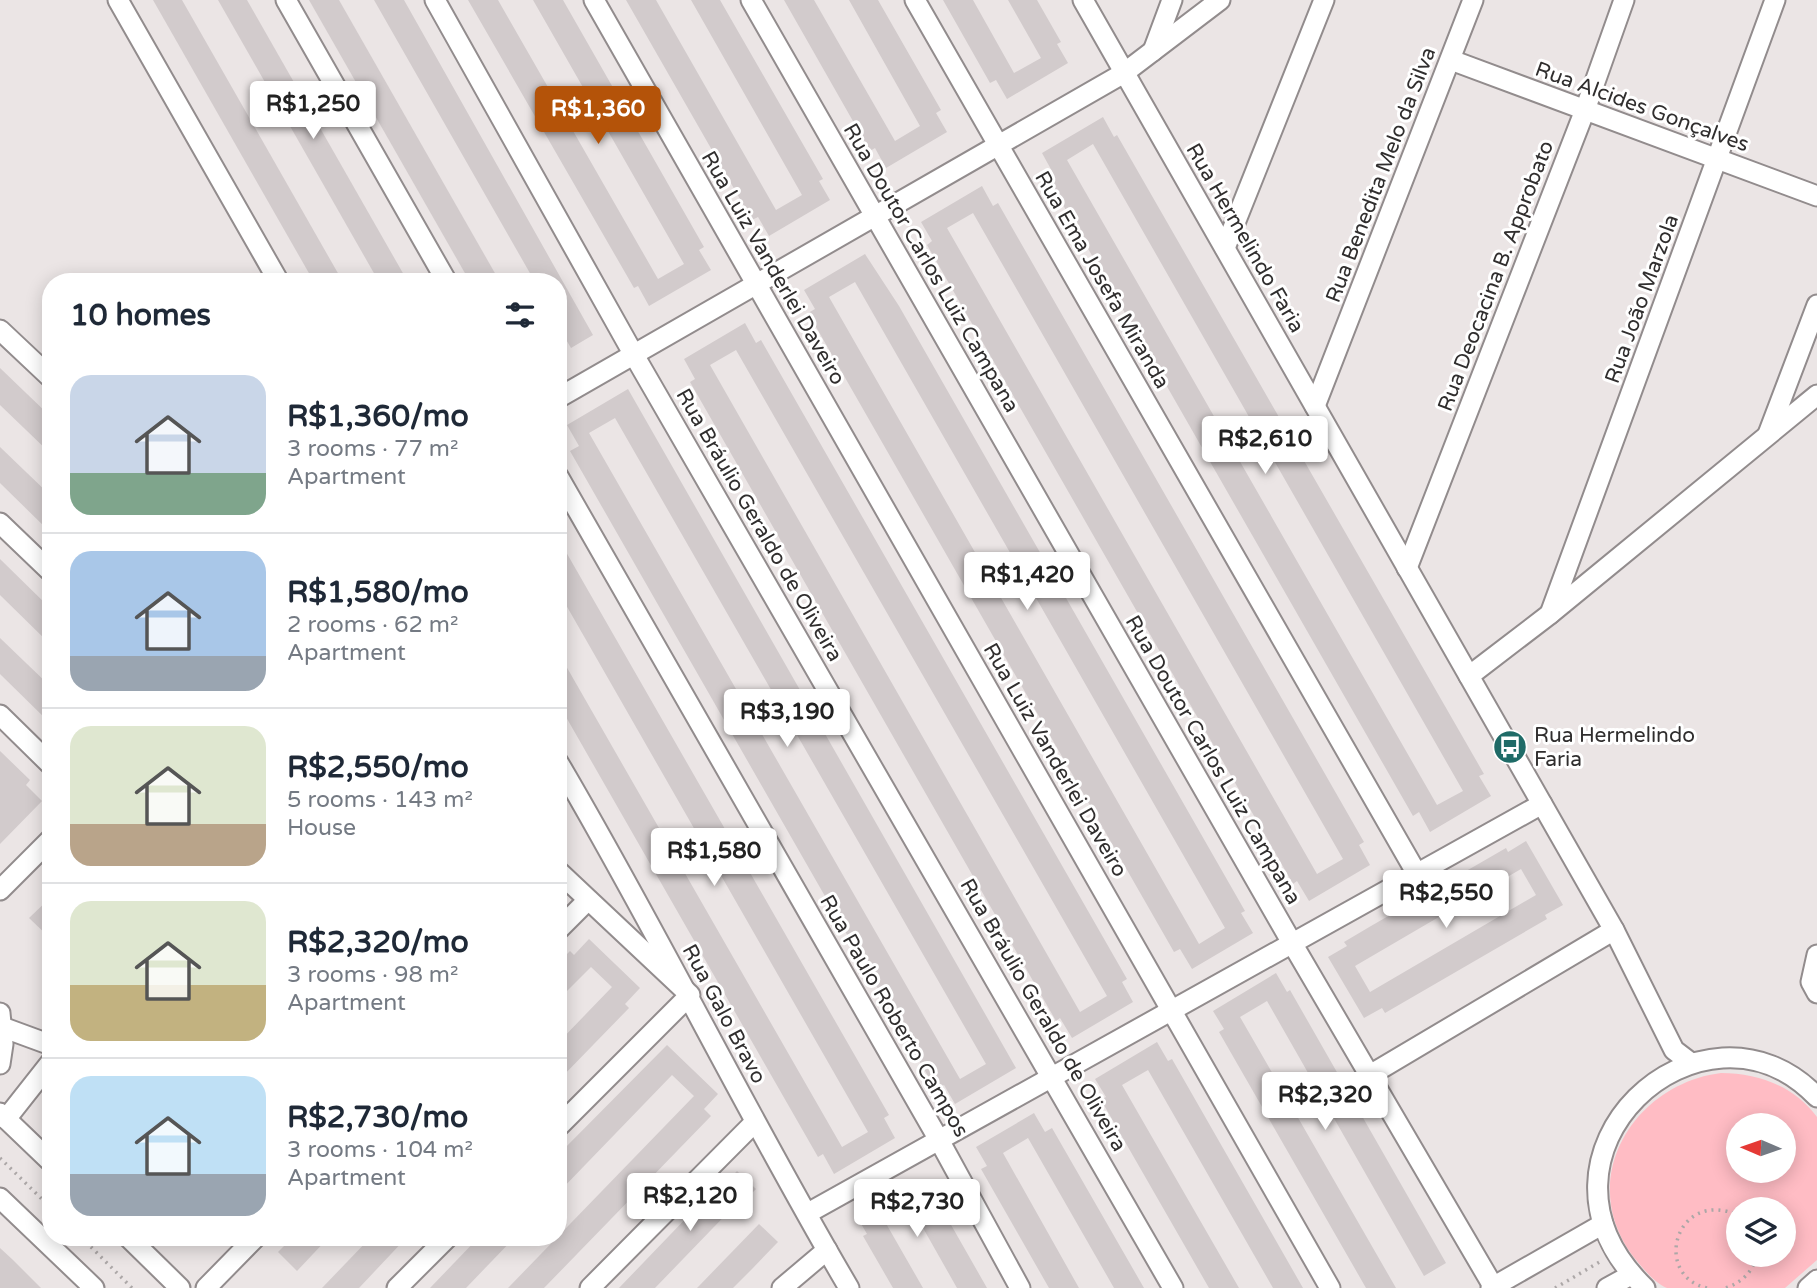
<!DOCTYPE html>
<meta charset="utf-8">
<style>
:root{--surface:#fff;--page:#f2f2f3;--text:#1f2937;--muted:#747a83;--line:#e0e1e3;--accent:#b45309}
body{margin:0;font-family:"Varela Round",sans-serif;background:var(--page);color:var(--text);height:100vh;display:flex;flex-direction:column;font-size:26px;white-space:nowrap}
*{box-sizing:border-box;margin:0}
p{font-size:23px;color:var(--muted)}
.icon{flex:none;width:38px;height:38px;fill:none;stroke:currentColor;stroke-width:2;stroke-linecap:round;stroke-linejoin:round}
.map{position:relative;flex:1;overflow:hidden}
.drawer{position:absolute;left:42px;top:273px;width:525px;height:973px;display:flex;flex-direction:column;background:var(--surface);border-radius:28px;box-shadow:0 4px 18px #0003}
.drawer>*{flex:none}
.needle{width:46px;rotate:272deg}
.controls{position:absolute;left:1726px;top:1113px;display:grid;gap:14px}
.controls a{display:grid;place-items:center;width:70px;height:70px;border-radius:50%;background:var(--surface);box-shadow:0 4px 18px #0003;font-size:35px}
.price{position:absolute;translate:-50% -60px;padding:0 16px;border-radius:7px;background:#fff;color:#222;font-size:23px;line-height:46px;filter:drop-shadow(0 2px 4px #0008)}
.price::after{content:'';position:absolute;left:50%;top:42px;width:21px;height:16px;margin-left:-10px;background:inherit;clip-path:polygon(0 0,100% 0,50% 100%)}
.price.active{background:var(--accent);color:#fff}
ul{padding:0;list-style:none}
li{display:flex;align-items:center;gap:21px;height:175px;padding:0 28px}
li+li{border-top:2px solid var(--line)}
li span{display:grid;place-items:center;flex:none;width:196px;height:140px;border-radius:21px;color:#555}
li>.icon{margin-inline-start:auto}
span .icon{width:84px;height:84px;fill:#fffc;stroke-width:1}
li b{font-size:30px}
h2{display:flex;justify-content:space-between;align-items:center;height:84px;padding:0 28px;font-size:30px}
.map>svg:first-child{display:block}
</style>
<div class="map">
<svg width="1817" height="1288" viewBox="0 0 1817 1288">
<rect width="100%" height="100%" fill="#ebe5e5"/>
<path fill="#ffbcc4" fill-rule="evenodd" d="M1721 1073C1758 1073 1794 1086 1817 1117V1260L1785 1288C1755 1288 1724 1288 1694 1288 1686 1288 1674 1288 1667 1288 1654 1283 1641 1266 1632 1255 1576 1178 1634 1084 1721 1073ZM1738 1125H1783V1171H1738ZM1738 1209H1783V1255H1738Z"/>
<g fill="#d2cbcc" fill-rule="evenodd">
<polygon points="153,0 182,0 343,282 314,282"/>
<polygon points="218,0 247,0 408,282 379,282"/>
<polygon points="309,0 339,0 500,282 470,282"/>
<polygon points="374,0 404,0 593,335 571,348 558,326 558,282 535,282"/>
<polygon points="468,0 498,0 658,279 684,264 533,0 563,0 704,247 699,250 711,270 649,306 638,286 634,288"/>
<polygon points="626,0 656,0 776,210 802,195 691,0 720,0 823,179 819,181 830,200 769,236 758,217 752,220"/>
<polygon points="784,0 814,0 895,141 920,126 849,0 878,0 941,110 936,113 947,132 886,168 875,148 870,151"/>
<polygon points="943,0 973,0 1014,73 1041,58 1008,0 1037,0 1061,42 1057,44 1068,63 1007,99 996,80 990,83"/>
<path d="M1103 117 1114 137 1117 135 1484 774 1479 776 1491 796 1430 832 1419 812 1413 816 1047 177 1053 173 1042 153ZM1093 144 1463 791 1437 805 1067 160Z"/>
<path d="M982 186 993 206 998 203 1364 842 1359 845 1370 865 1309 901 1297 881 1293 884 927 245 932 241 921 222ZM973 213 1343 859 1317 874 947 228Z"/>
<path d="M865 254 899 306 1245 911 1241 913 1253 933 1192 969 1180 949 1174 952 808 313 815 309 804 290ZM855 282 1225 928 1199 944 829 297Z"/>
<path d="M745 323 756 343 761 340 773 361 1127 979 1122 982 1133 1002 1072 1038 1060 1018 1056 1021 690 382 695 379 684 359ZM736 350 1107 996 1080 1012 710 365Z"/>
<polygon points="0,368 51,417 51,454 0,405"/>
<path d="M628 389 1016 1068 955 1104 944 1085 936 1090 570 451 579 446 567 425ZM615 418 986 1064 960 1079 589 433Z"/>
<polygon points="0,447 51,496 51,533 0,483"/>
<polygon points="558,538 889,1115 884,1118 895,1138 834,1174 823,1154 818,1157 558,703 558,652 842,1147 868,1132 558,591"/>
<polygon points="0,559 51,609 51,645 0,595"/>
<polygon points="0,638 51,687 51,724 0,674"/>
<polygon points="0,751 30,780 26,785 42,801 0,844"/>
<path d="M1526 841 1563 905 1545 915 1547 919 1385 1013 1382 1008 1364 1018 1328 957 1347 946 1344 942 1371 926 1506 848 1508 852ZM1521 869 1536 895 1370 992 1355 966Z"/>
<polygon points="51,897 51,939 29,918"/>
<polygon points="589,939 640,988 625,1004 629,1008 558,1081 558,1043 612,987 591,967 558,1000 558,963 570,951 574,955"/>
<polygon points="1276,973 1287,992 1290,990 1446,1263 1424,1276 1267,1001 1240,1017 1396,1288 1366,1288 1219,1032 1224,1029 1213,1011"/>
<polygon points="1157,1042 1168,1061 1172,1059 1303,1288 1273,1288 1148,1070 1122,1085 1239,1288 1209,1288 1101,1100 1106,1097 1095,1079"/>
<polygon points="667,1045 718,1094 704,1109 711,1116 544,1288 508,1288 694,1096 672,1075 558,1193 558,1155"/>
<polygon points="1034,1113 1045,1132 1052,1128 1144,1288 1114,1288 1028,1138 1003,1153 1079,1288 1049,1288 981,1169 987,1166 976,1147"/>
<polygon points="737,1171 756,1189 743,1202 740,1200 655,1288 619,1288 718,1185 721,1188"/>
<polygon points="918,1179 929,1198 934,1195 987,1288 957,1288 910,1205 884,1220 923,1288 893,1288 863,1236 867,1234 856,1215"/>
<polygon points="759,1224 778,1242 752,1269 733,1288 697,1288"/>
<polygon points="293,1237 329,1237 297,1271 278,1252"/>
<polygon points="371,1237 407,1237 359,1288 322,1288"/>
<polygon points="479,1237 515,1237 466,1288 430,1288"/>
<polygon points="0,1248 13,1260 41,1288 0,1288"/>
</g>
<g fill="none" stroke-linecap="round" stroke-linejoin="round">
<g stroke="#928c8d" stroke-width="23">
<g id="minor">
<polyline points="118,0 279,282"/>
<polyline points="286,0 447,282"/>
<polyline points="435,0 634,355 1173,1288"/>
<polyline points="594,0 1330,1288"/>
<polyline points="751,0 1292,943 1493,1286"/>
<polyline points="915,0 1417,874"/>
<polyline points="1083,0 1614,930 1674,1050 1691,1063"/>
<polyline points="1153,51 1172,0"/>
<polyline points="1451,60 1817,196"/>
<polyline points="1225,248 1324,0"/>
<polyline points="0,330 51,378"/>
<polyline points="558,398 1124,73 1220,0"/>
<polyline points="1315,406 1473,0"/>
<polyline points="1768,434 1817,305"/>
<polyline points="558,476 939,1140 1020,1288"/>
<polyline points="0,523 51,572"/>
<polyline points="1407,568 1585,110 1624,0"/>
<polyline points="1550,614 1775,0"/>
<polyline points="1469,676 1550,614 1817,395"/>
<polyline points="0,715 51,765"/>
<path d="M558 762C660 935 747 1115 849 1288"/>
<polyline points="558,871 690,995 558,1127"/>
<polyline points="0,890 51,839"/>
<polyline points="558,930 588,900"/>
<polyline points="1817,955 1811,982 1817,993"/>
<polyline points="0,1013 3,1044 0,1064"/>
<polyline points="2,1027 51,1045"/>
<polyline points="1370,1075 1614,930"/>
<polyline points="0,1113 51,1162"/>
<polyline points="6,1119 51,1062"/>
<polyline points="0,1198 94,1288"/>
<polyline points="808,1213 1542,804"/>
<polyline points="128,1237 180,1288"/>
<polyline points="206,1288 256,1237"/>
<polyline points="397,1288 448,1237"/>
<polyline points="590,1288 755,1122"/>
<polyline points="782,1288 827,1250"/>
<polyline points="1491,1288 1603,1224"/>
<polyline points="1607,1288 1631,1275"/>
<path d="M1645 1288C1507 1155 1703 978 1817 1097"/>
<polyline points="1808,1288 1817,1280"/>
</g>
</g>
<g stroke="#aca7a7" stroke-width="3.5" stroke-dasharray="2 5" stroke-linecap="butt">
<polyline points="0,1158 51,1208"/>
<polyline points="81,1237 132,1288"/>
<polyline points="1555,1288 1603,1260"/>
<path d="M1707 1288C1652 1276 1675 1188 1738 1215"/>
<path d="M1726 1288C1742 1282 1753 1272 1757 1255"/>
</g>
<use href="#minor" stroke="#fff" stroke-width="19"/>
</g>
<defs>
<g id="bus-disc" transform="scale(1.75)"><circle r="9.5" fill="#1f6b67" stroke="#fff"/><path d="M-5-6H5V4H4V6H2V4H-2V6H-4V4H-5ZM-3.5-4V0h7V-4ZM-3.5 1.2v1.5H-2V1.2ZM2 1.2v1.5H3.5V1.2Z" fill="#fff"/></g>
</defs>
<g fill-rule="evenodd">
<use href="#bus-disc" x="1510" y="747"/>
</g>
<g text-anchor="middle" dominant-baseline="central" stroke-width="6" stroke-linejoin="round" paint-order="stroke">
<g font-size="21" fill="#302e2e" stroke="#fff">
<text transform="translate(1642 107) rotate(20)">Rua Alcides Gonçalves</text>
<text transform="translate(1381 175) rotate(-69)">Rua Benedita Melo da Silva</text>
<text transform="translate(1245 238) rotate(60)">Rua Hermelindo Faria</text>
<text transform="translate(773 268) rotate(60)">Rua Luiz Vanderlei Daveiro</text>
<text transform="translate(931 268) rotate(60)">Rua Doutor Carlos Luiz Campana</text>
<text transform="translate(1496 276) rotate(-69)">Rua Deocacina B. Approbato</text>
<text transform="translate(1102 280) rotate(60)">Rua Ema Josefa Miranda</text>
<text transform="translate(1642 299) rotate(-70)">Rua João Marzola</text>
<text transform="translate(759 525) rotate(60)">Rua Bráulio Geraldo de Oliveira</text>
<text transform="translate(1055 760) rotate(60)">Rua Luiz Vanderlei Daveiro</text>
<text transform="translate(1213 760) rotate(60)">Rua Doutor Carlos Luiz Campana</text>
<text transform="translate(724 1014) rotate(62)">Rua Galo Bravo</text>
<text transform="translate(1043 1015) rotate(60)">Rua Bráulio Geraldo de Oliveira</text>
<text transform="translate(894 1016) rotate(60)">Rua Paulo Roberto Campos</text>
</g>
<g font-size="21" fill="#302e2e" stroke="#fff" text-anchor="start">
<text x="1534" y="735">Rua Hermelindo<tspan x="1534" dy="24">Faria</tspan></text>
</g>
</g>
</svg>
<div class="controls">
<a><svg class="needle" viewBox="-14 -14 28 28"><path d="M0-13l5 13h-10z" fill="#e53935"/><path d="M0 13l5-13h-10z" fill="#747a83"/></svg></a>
<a><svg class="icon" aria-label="layers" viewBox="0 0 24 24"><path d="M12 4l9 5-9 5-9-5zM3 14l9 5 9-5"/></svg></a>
</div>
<b class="price" style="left:313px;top:141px">R$1,250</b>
<b class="price active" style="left:598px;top:146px">R$1,360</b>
<b class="price" style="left:1265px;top:476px">R$2,610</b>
<b class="price" style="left:1027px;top:612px">R$1,420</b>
<b class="price" style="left:787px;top:749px">R$3,190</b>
<b class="price" style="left:714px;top:888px">R$1,580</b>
<b class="price" style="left:1446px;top:930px">R$2,550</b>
<b class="price" style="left:1325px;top:1132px">R$2,320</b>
<b class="price" style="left:690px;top:1233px">R$2,120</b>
<b class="price" style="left:917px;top:1239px">R$2,730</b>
<section class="drawer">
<h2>10 homes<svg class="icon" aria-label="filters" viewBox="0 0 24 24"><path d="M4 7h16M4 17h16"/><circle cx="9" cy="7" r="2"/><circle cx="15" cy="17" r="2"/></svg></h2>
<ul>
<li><span style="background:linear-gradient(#c9d6e8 70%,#7fa58c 0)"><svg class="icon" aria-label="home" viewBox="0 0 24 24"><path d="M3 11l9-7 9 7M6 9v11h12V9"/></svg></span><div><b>R$1,360/mo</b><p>3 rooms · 77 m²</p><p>Apartment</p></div></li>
<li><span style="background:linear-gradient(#a9c7e8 75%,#9aa5b1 0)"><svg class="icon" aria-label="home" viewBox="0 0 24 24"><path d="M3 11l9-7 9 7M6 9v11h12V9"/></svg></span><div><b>R$1,580/mo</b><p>2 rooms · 62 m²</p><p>Apartment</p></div></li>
<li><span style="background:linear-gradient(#dfe7d0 70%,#b9a48a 0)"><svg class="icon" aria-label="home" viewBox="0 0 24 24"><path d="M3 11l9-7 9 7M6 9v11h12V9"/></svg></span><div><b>R$2,550/mo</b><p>5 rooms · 143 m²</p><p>House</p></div></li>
<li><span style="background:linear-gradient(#dfe7d0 60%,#c2b280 0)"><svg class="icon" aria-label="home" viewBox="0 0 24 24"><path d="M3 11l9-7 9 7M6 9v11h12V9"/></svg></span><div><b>R$2,320/mo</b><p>3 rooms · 98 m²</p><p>Apartment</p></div></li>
<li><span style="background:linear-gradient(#bfe0f5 70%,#9aa5b1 0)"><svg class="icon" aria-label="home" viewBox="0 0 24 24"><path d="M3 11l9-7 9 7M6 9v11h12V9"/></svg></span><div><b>R$2,730/mo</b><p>3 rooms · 104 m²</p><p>Apartment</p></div></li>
</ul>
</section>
</div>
